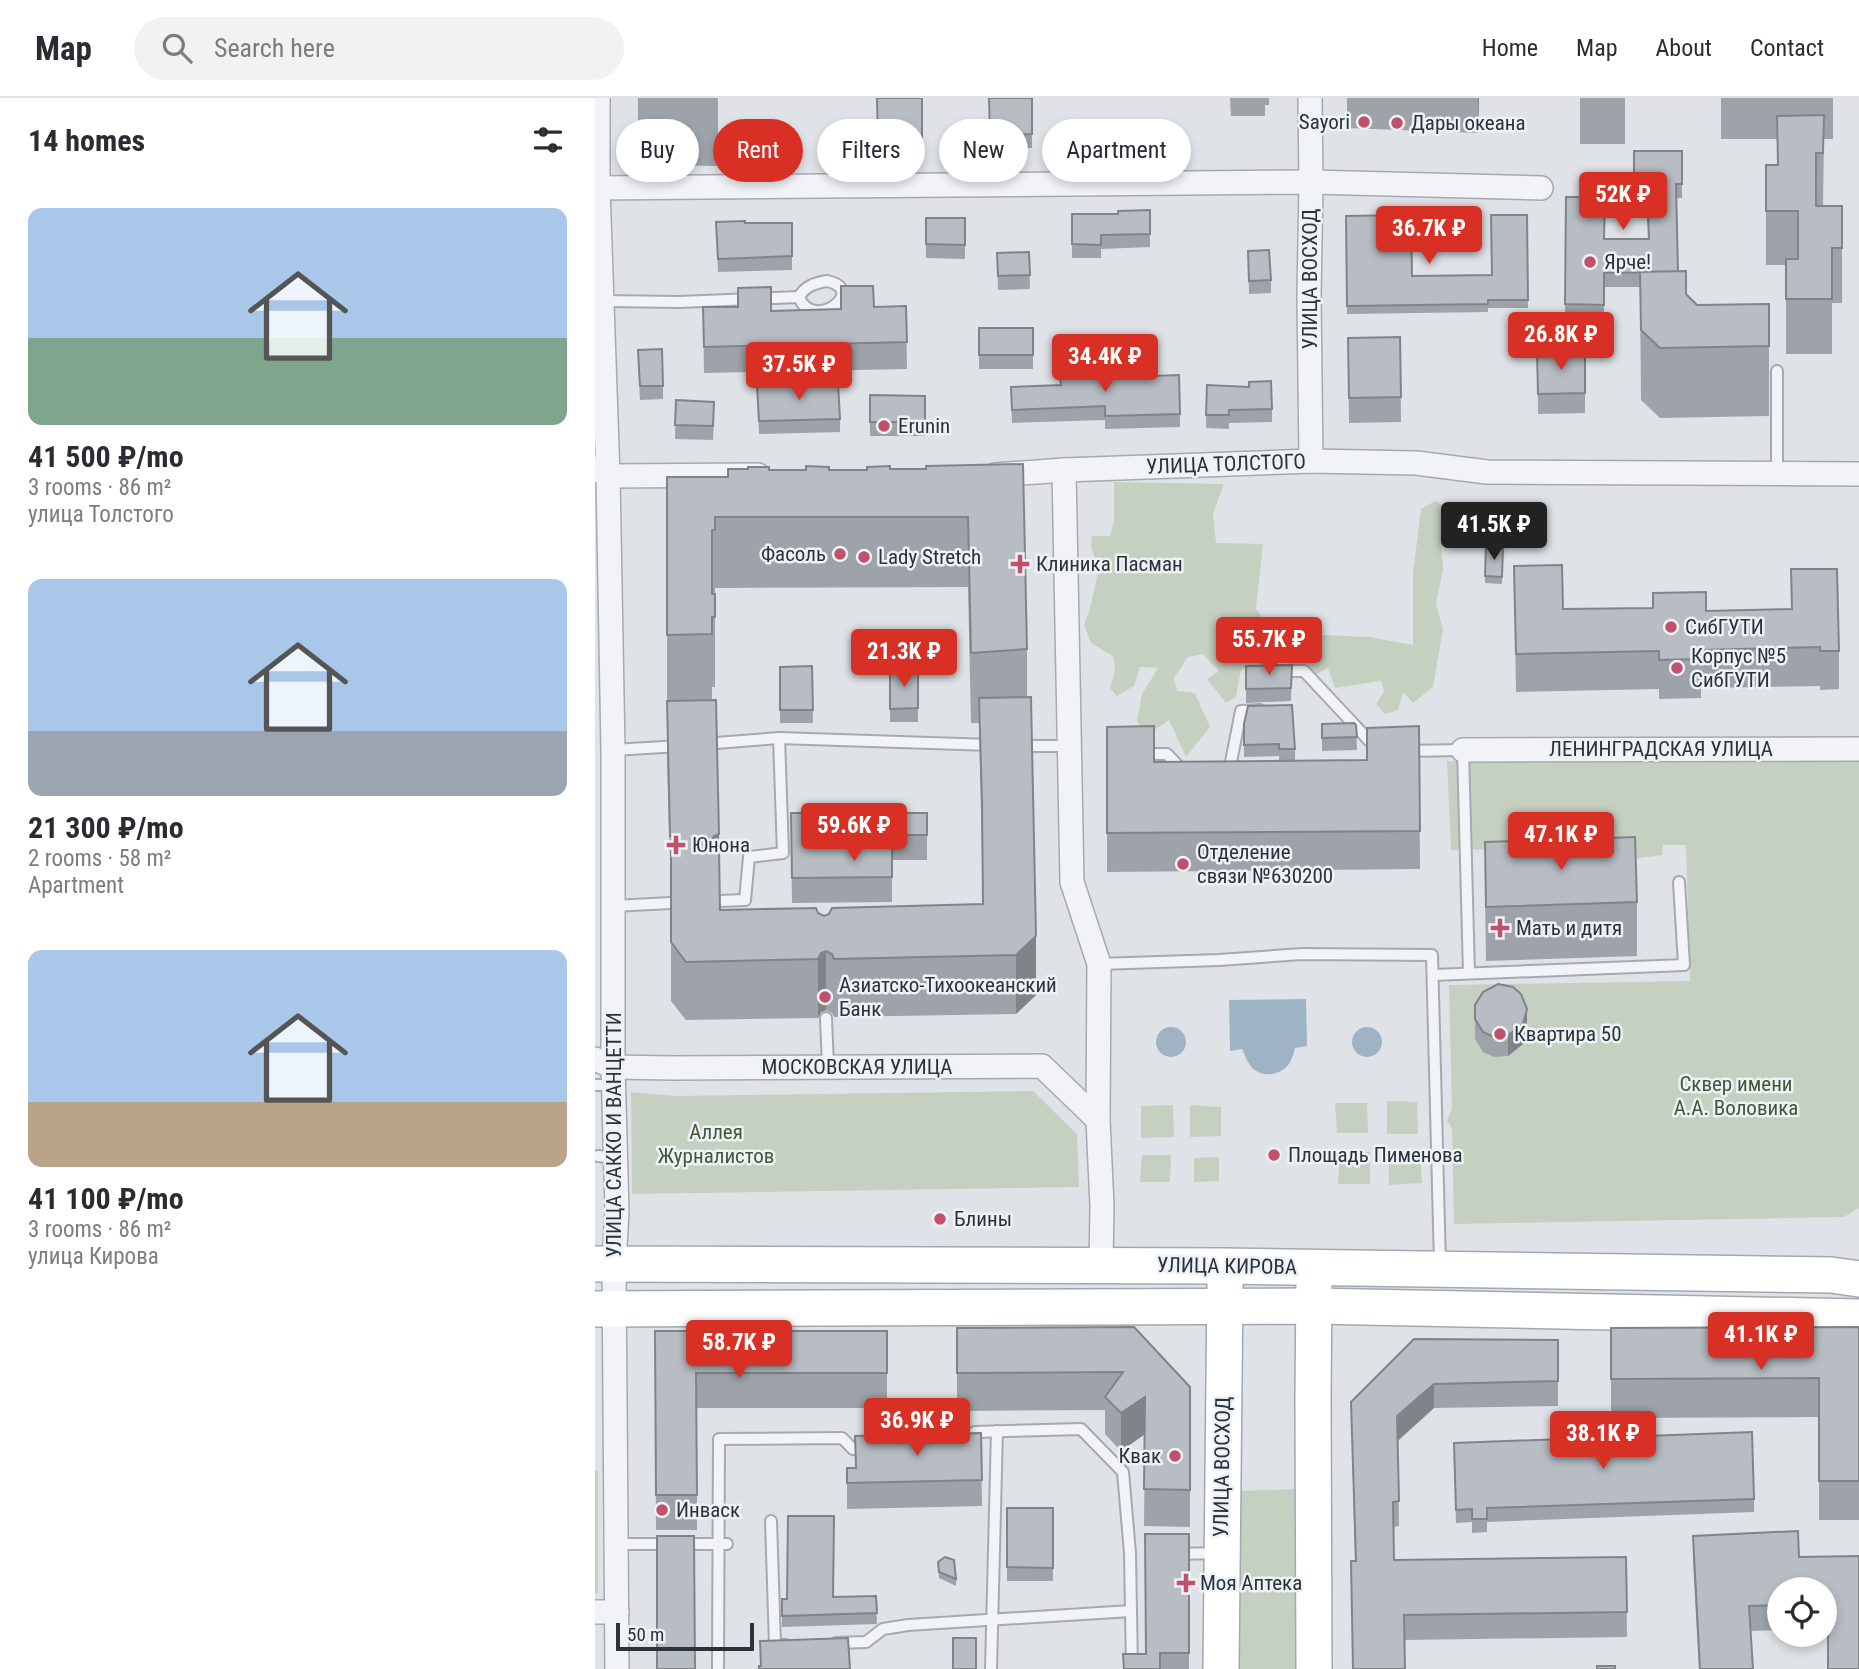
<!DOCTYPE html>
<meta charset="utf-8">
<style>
:root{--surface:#fff;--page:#f2f2f3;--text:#2b2b33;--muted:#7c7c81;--line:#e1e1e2;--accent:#d93025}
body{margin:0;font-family:"Roboto Condensed",sans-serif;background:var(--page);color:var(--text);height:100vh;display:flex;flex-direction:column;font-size:26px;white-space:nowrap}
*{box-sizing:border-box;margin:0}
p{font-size:23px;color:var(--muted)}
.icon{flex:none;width:38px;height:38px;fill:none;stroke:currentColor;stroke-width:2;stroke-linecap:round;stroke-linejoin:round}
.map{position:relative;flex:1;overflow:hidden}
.side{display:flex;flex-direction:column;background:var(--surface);width:595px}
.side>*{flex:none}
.hud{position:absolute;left:21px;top:21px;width:665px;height:63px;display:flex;gap:14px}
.controls{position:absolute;left:1172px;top:1479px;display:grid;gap:14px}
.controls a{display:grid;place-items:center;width:70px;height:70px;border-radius:50%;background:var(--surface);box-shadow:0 4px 10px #0003;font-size:35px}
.scale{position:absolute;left:21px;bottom:18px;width:138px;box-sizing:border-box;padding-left:7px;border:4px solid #2a323c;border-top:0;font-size:19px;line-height:24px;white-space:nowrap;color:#2a323c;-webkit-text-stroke:5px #eef2f5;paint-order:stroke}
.price{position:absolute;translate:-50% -60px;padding:0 16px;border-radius:7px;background:var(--accent);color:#fff;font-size:23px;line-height:46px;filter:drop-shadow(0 2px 4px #0008)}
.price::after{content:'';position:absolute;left:50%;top:42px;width:21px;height:16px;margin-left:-10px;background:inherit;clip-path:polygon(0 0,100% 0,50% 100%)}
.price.active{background:#222;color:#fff}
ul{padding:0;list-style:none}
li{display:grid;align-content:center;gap:14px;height:371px;padding:0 28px}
li span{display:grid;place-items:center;height:217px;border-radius:14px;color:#555}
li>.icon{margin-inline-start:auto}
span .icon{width:126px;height:126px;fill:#fffc;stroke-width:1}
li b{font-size:30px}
h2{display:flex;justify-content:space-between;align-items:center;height:84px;padding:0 28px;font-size:30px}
.pill{padding:0 24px;border-radius:32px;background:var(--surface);box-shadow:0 4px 10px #0003;font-size:24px;line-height:63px}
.pill.active{background:var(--accent);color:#fff}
header{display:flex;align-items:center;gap:42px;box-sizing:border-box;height:98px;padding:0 35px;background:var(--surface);border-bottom:2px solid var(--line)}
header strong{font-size:33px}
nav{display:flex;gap:38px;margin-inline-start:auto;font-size:24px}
.search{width:490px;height:63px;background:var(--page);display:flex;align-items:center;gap:18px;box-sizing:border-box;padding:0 24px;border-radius:38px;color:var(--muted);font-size:26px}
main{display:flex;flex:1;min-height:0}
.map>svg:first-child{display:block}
</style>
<header>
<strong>Map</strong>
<div class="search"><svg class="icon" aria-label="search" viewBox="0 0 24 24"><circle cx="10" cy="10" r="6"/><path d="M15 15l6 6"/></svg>Search here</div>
<nav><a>Home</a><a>Map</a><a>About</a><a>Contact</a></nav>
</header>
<main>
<section class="side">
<h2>14 homes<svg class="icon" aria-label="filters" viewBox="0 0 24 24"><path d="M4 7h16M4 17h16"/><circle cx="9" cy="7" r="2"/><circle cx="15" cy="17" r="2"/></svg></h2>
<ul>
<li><span style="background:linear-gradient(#a9c7e8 60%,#7fa58c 0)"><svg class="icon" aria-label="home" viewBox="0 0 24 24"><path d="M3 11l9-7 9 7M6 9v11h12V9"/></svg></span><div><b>41 500 ₽/mo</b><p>3 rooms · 86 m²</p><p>улица Толстого</p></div></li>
<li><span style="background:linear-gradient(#a9c7e8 70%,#9aa5b1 0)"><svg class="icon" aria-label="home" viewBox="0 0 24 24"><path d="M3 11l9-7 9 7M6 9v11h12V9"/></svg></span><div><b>21 300 ₽/mo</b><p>2 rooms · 58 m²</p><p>Apartment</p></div></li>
<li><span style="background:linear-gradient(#a9c7e8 70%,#b9a48a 0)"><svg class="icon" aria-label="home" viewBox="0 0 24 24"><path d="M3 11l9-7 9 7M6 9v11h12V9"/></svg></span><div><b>41 100 ₽/mo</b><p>3 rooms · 86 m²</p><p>улица Кирова</p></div></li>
</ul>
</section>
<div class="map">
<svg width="1264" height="1571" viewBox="0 0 1264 1571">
<rect width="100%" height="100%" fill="#dfe3e7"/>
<g fill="#c6d0c1">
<polygon points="519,384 629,386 618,416 621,445 668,446 661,511 679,536 693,546 729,537 774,539 818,547 818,475 826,411 840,403 850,408 854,414 846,438 848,472 841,506 848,531 838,589 818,605 808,594 803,612 790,616 781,606 789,593 786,583 740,590 733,570 714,580 698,575 690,560 646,571 641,599 631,605 612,581 624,573 608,556 593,559 579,580 582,593 600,595 615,629 591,659 574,622 552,637 542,623 547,596 563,570 545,569 539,588 522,598 515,590 520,573 518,558 496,545 489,527 495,510 504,470 496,450 497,438 515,438 519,423"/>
<polygon points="1264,659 1264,1110 1249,1119 859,1126 857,1030 852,1023 857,1011 854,887 1095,883 1091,747 1068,747 1067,757 1018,764 950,750 856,752 852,663"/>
<polygon points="438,993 482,1036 484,1089 37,1096 36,994 81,998"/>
<polygon points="792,1003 822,1004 823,1036 792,1036"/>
<polygon points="740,1005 772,1005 773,1035 742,1035"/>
<polygon points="578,1007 579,1039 546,1040 546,1008"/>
<polygon points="595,1007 626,1009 626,1038 595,1039"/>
<polygon points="745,1054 775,1054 775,1086 743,1086"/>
<polygon points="825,1054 827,1085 794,1087 793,1055"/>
<polygon points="547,1057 576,1057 575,1084 545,1084"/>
<polygon points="624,1059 624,1083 599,1084 599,1060"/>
<polygon points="0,1373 3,1373 3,1493 0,1498"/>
<polygon points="704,1391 707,1571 643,1571 640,1393"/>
</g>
<g fill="#9eb4c4">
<path d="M711 901 712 948 700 950C699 955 697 961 694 966 686 977 669 980 658 971 653 966 650 957 647 951L635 953 634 902Z"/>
<circle cx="772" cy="944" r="15"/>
<circle cx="576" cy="944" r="15"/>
</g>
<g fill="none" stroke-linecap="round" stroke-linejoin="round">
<g stroke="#a5aab0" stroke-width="14">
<g id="service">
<path d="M232 183C274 192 218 235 204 199 210 188 220 185 232 183Z"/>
<polyline points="7,203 84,204 204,199"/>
<polyline points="1182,273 1182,376"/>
<polyline points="684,573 709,573 781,650"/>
<polyline points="108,646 184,640 396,647"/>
<polyline points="426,648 474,648"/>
<polyline points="18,652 85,648"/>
<polyline points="811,653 868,652 874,875"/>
<polyline points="550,656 572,656 588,673"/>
<polyline points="634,674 646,613 665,612"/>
<polyline points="124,803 150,802 154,759 188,755 184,640"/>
<polyline points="18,808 76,805"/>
<polyline points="504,866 624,862 707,856 837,857 845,1166"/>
<polyline points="838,877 1089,867 1084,784"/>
<polyline points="231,920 233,969"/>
<polyline points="0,987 19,987"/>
<polyline points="3,1058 20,1060"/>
<polyline points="368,1344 380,1334 486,1331 528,1374 535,1455 537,1571"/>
<polyline points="176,1423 180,1547 190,1547"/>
<polyline points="21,1446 132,1446"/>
<polyline points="580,1456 623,1455"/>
<polyline points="241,1545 271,1544 288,1531 313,1527 536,1513"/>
<polyline points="123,1571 124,1341 247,1340 258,1351 272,1350"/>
<polyline points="396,1571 402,1333"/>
</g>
</g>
<g stroke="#a5aab0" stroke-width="26">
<g id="minor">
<polyline points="3,0 3,90 13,378 18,652 18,969 22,1113 19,1167 22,1571"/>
<polyline points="715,0 716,84 714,199 716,363"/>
<polyline points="0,90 716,84 946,90"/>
<polyline points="0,370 13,378 163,377"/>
<polyline points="469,372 477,784 504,866 503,1022 507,1108 506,1167"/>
<polyline points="400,377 469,372 716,363 821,365 892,374 1264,376"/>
<polyline points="868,652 1264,651"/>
<polyline points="0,961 18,969 79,970 447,968 503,1022"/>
<polyline points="0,1514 22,1514"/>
</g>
</g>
<g stroke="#a0a9b1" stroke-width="38">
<g id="primary">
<polyline points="0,1166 630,1168 1236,1177 1264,1181"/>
<polyline points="719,1186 718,1300 719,1571"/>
<polyline points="0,1211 718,1208 1264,1219"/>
<polyline points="626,1571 630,1186"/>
</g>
</g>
<use href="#service" stroke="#f1f3f6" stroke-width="10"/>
<use href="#minor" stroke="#f1f3f6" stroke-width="23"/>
<use href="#primary" stroke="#fff" stroke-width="35"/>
</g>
<g fill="#9da3a8" fill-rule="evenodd">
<polygon points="43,0 123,0 123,68 43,67"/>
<polygon points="282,0 327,0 327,59 283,59"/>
<polygon points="394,0 437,0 437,50 395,50"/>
<polygon points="635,0 674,0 674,7 670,7 670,18 636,18"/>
<polygon points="752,0 884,0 883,35 752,30"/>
<rect x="985" y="0" width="45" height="46"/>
<polygon points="1126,0 1238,0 1238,41 1229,41 1228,108 1247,108 1247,205 1237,205 1237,256 1191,256 1191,167 1171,167 1171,67 1182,67 1182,41 1126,41"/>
<polygon points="1039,53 1087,53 1087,100 1081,100 1083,174 1091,196 1102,207 1174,206 1174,318 1065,320 1046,302 1045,189 1009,189 1009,220 970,220 971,99 1009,141 1053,141 1052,100 1039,100"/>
<polygon points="555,112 555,149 506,151 506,160 477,160 477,116 523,116"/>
<polygon points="932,117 933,210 893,210 893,214 752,216 751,118 817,178 897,177"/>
<polygon points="331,120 370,120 370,161 331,160"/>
<polygon points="121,124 197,125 197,172 123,174"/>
<polygon points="653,153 676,182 676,195 654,196"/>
<polygon points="434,154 435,191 403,192 402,155"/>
<polygon points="311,208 312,271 109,275 108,209 176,213"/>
<rect x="384" y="230" width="54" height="41"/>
<polygon points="805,239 806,324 754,325 753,240"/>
<polygon points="990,253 990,315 943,316 942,254"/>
<polygon points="43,265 68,288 68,301 45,302"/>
<polygon points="531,279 585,316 585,329 510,331 510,322 417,325 416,289 465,287"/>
<polygon points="612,287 677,311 677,324 634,325 634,331 611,330"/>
<polygon points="162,288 245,321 245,334 164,336"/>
<polygon points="275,297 330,298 330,338 275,338"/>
<polygon points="81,302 119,317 118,342 80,341"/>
<path d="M428 366 432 551V599L441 897 421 916 239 919 237 915 231 912 226 914 223 920 91 922 76 903V797L72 662V379H133L174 372H272L331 371ZM373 489 376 625H384L388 806 229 818 223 815 125 812 124 736 117 602V589H120V490Z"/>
<polygon points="891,448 908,449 907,486 890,485"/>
<polygon points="919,468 968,511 1058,510 1111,513 1196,511 1196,471 1244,553 1244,591 1225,592 1225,588 1106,590 1106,600 1064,601 1064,591 921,594"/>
<polygon points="697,567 696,603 651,605 651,568"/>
<polygon points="217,568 218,625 185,625 185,569"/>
<rect x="295" y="572" width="28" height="52"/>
<polygon points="649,626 700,651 700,663 772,662 824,628 825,771 512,774 512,629 559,664 684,663 684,658 649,659"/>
<polygon points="727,626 761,627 762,652 727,653"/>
<polygon points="196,715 332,715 332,762 297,762 297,804 197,805"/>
<polygon points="890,744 1042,804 1042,858 891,863 890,798"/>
<polygon points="880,907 932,931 928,946 913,958 899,959 888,954 880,941"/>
<polygon points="1264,1229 1264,1422 1224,1422 1224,1319 1016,1320 1016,1230"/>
<polygon points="362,1230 595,1289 595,1429 549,1428 550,1336 526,1353 510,1336 510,1312 362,1313"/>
<polygon points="60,1233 292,1233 292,1310 102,1310 102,1432 61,1432"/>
<polygon points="963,1242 963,1308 839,1310 803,1343 804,1428 798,1429 799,1462 1031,1459 1032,1539 810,1542 760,1463 756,1304"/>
<polygon points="386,1335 387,1408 252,1411 252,1370 260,1370 260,1338"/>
<polygon points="859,1358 1159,1401 1159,1414 892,1424 892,1434 877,1435 877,1424 861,1425"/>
<rect x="412" y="1410" width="46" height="73"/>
<polygon points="594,1436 594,1571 528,1571 551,1556"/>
<polygon points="1098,1438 1204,1459 1264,1458 1233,1532 1230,1532 1230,1491 1185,1491 1185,1532 1156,1533 1158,1571 1104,1571 1098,1463"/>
<polygon points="343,1464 361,1481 361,1488 344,1480"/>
<polygon points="281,1498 282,1526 187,1529 187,1501"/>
</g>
<g fill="#808488">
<polygon points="883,0 884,0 883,35"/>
<polygon points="124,736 124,795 116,744 119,738"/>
<polygon points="441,838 441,897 421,916 421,857"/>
<polygon points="231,853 231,912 226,914 223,920 223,861 226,855"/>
<polygon points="932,911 932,931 928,946 913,958 913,937"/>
<polygon points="839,1286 839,1310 802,1343 802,1318"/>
<polygon points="550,1299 550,1336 526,1353 526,1315"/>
</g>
<g fill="#b7bdc3" stroke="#808488" stroke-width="2">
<polygon points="282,0 327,0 327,45 283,45"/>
<polygon points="394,0 437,0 437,36 395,37"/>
<polygon points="1229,17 1228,55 1221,55 1221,108 1247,108 1247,150 1237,150 1237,201 1191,201 1191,161 1203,161 1203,113 1171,113 1171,67 1183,67 1182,18"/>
<polygon points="1039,53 1087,53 1087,86 1081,86 1083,174 1009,175 1009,207 970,206 971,99 1010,99 1009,141 1054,141 1052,86 1039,86"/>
<polygon points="555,112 555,136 506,137 506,147 477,146 477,116 523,116 523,113"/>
<polygon points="816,117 817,178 897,177 896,117 932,117 933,202 893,202 893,206 752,208 751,118"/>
<polygon points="331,120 370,120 370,147 331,146"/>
<polygon points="150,123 150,125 197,125 197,158 123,161 121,124"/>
<polygon points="674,152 676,182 654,183 653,153"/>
<polygon points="434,154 435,177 403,178 402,155"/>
<polygon points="1091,173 1091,196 1102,207 1174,206 1174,248 1065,250 1046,232 1045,174"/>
<polygon points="246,188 278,188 279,209 311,208 312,244 109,249 108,209 143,209 143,190 176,189 176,213 246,211"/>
<rect x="384" y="230" width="54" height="27"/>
<polygon points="805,239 806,299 754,300 753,240"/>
<polygon points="67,251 68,288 45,288 43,252"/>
<polygon points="990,253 990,295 943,296 942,254"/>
<polygon points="531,269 531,279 584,277 585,316 510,318 510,308 417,312 416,289 466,287 465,279 509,277 509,270"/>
<polygon points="676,283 677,311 634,312 634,317 611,317 612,287 654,289 654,284"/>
<polygon points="243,285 245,321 164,323 162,288"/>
<polygon points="275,297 330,298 330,324 275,324"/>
<polygon points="81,302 119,304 118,328 80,327"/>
<polygon points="428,366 432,551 376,555 373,419 120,419 120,432 117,432 117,496 120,496 120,519 117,519 117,536 72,537 72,379 133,379 133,371 153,371 153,369 174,369 174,372 211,372 211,368 234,369 234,372 272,372 272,369 295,368 295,371 331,371 331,368"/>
<polygon points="891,448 908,449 907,479 890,478"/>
<polygon points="967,467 968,511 1058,510 1058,495 1111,494 1111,513 1197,511 1196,471 1242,471 1244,553 1225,553 1225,549 1106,552 1106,561 1064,562 1064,553 921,556 919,468"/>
<polygon points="697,567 696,590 651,591 651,568"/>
<polygon points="217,568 218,612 185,612 185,569"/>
<polygon points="295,572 323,572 323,610 295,611"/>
<polygon points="436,599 441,838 421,857 239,861 237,856 231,853 226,855 223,861 91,864 76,844 76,754 81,752 84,746 82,741 75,738 72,603 121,602 124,736 119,738 116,744 118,749 124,752 125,812 221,810 223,815 229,818 234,816 237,810 388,806 387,704 384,600"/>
<polygon points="697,607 700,651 684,651 684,646 649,647 649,626 653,608"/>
<polygon points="759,625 761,627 762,639 727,640 727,626"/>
<polygon points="559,628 559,664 772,662 772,630 824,628 825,733 512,735 512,629"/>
<polygon points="196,715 332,715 332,737 297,737 297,779 197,780"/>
<polygon points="1040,739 1042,804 891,809 890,744"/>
<polygon points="903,886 918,889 926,896 932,911 928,926 913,937 899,939 888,934 880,921 880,907 888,894"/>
<polygon points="539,1229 595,1289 595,1392 549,1391 550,1299 526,1315 510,1299 528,1274 362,1275 362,1230"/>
<polygon points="1264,1229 1264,1383 1224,1383 1224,1280 1016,1281 1016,1230"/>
<polygon points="60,1233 292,1233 292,1275 101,1275 102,1397 61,1397"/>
<polygon points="819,1241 963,1242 963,1283 839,1286 802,1318 804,1403 798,1404 799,1462 1031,1459 1032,1514 809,1517 810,1571 758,1571 756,1463 761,1463 756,1304"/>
<polygon points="1157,1334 1159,1401 892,1410 892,1421 877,1421 877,1411 861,1412 859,1345"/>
<polygon points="386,1335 387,1382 252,1385 252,1370 261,1370 260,1338"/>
<polygon points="412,1410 458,1410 458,1470 412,1469"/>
<polygon points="193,1418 239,1418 238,1499 281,1498 282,1515 187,1518 187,1501 192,1501"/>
<polygon points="1203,1433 1204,1459 1264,1458 1264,1571 1233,1571 1233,1507 1230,1507 1230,1491 1185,1491 1185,1507 1154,1508 1158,1571 1105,1571 1098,1438"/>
<polygon points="550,1436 594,1436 594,1555 565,1555 565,1571 529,1571 528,1556 551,1556"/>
<polygon points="62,1438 99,1438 100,1571 62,1571"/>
<polygon points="350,1459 359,1462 361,1481 344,1474 343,1464"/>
<polygon points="253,1540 255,1571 164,1571 164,1568 166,1568 165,1543"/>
<rect x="358" y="1540" width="23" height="31"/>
<rect x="1002" y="1568" width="18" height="3"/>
</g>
<g fill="#c0506d" stroke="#eef2f5" stroke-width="2.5">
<circle cx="769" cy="24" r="7"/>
<circle cx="802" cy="25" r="7"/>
<circle cx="995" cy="164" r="7"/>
<circle cx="289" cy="328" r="7"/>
<circle cx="245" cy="456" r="7"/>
<circle cx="269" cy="459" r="7"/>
<path d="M421.5 455.5h7v7h7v7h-7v7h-7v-7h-7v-7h7z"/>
<circle cx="1076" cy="529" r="7"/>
<circle cx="1082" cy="570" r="7"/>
<path d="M77.5 736.5h7v7h7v7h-7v7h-7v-7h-7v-7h7z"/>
<circle cx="588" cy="766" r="7"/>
<path d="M901.5 819.5h7v7h7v7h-7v7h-7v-7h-7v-7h7z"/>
<circle cx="230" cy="899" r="7"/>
<circle cx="905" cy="936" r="7"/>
<circle cx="679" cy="1057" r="7"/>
<circle cx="345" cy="1121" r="7"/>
<circle cx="580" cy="1358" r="7"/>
<circle cx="67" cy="1412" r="7"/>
<path d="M587.5 1474.5h7v7h7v7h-7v7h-7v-7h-7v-7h7z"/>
</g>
<g text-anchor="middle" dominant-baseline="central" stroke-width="5" stroke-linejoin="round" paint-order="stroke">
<g font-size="21" fill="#2a323c" stroke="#eef2f5" text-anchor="start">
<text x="755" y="24" text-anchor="end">Sayori</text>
<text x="816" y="25">Дары океана</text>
<text x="1009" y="164">Ярче!</text>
<text x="303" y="328">Erunin</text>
<text x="231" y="456" text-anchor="end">Фасоль</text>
<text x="283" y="459">Lady Stretch</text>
<text x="441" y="466">Клиника Пасман</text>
<text x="1090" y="529">СибГУТИ</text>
<text x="1096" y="558">Корпус №5<tspan x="1096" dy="24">СибГУТИ</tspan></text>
<text x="97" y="747">Юнона</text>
<text x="602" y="754">Отделение<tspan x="602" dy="24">связи №630200</tspan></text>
<text x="921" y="830">Мать и дитя</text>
<text x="244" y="887">Азиатско-Тихоокеанский<tspan x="244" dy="24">Банк</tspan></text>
<text x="919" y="936">Квартира 50</text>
<text x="693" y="1057">Площадь Пименова</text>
<text x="359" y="1121">Блины</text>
<text x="566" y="1358" text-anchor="end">Квак</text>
<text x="81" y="1412">Инваск</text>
<text x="605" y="1485">Моя Аптека</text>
</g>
<g font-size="21" fill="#2a323c" stroke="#eef2f5">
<text transform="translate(715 181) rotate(-90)">УЛИЦА ВОСХОД</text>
<text transform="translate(631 366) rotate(-2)">УЛИЦА ТОЛСТОГО</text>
<text x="1066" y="651">ЛЕНИНГРАДСКАЯ УЛИЦА</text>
<text x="262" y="969">МОСКОВСКАЯ УЛИЦА</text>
<text transform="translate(19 1037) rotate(-90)">УЛИЦА САККО И ВАНЦЕТТИ</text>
<text transform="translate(632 1168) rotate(1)">УЛИЦА КИРОВА</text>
<text transform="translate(627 1369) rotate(-89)">УЛИЦА ВОСХОД</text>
</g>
<g font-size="21" fill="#415738" stroke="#eef2f5">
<text x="1141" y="986">Cквер имени<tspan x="1141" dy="24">А.А. Воловика</tspan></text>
<text x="121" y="1034">Аллея<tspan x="121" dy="24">Журналистов</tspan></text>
</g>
</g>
</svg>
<div class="controls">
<a><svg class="icon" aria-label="locate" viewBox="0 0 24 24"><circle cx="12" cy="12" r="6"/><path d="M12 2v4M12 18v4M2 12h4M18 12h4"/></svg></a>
</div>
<div class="scale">50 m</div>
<b class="price" style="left:1028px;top:134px">52K ₽</b>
<b class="price" style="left:834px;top:168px">36.7K ₽</b>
<b class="price" style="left:966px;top:274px">26.8K ₽</b>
<b class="price" style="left:510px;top:296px">34.4K ₽</b>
<b class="price" style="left:204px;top:304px">37.5K ₽</b>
<b class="price active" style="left:899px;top:464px">41.5K ₽</b>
<b class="price" style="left:674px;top:579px">55.7K ₽</b>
<b class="price" style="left:309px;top:591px">21.3K ₽</b>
<b class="price" style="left:259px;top:765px">59.6K ₽</b>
<b class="price" style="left:966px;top:774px">47.1K ₽</b>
<b class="price" style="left:1166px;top:1274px">41.1K ₽</b>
<b class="price" style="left:144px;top:1282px">58.7K ₽</b>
<b class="price" style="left:322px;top:1360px">36.9K ₽</b>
<b class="price" style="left:1008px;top:1373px">38.1K ₽</b>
<div class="hud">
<a class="pill">Buy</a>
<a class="pill active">Rent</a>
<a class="pill">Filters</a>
<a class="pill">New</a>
<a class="pill">Apartment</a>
</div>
</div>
</main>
